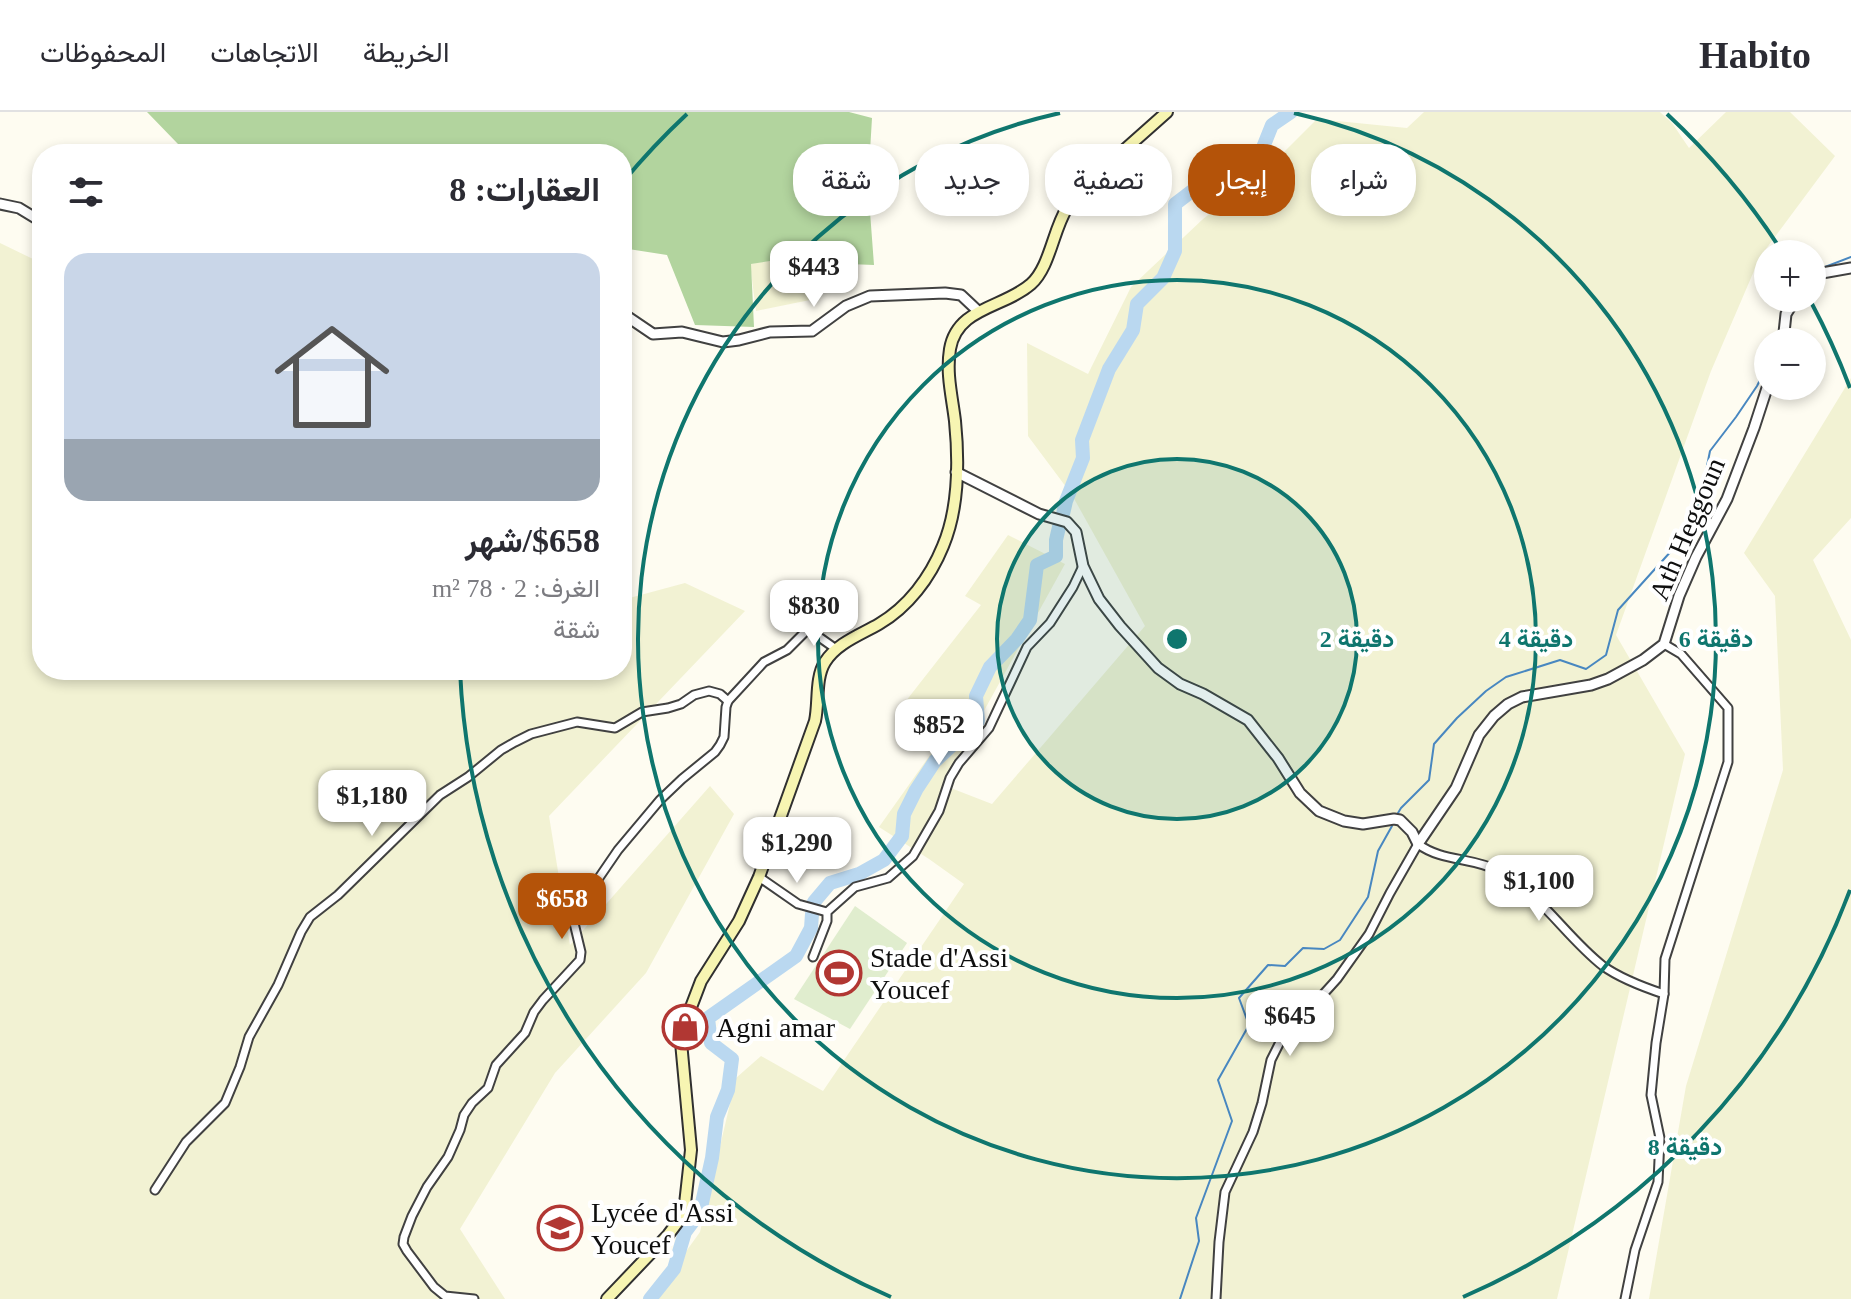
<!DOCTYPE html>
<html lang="ar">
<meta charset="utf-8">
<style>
:root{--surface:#fff;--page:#f7f7f7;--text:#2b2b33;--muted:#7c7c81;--line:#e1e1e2;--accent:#b45309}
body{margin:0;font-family:"Times New Roman",Vazirmatn,serif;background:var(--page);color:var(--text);direction:rtl;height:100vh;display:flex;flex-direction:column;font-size:30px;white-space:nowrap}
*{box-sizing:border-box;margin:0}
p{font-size:26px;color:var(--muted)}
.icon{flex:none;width:44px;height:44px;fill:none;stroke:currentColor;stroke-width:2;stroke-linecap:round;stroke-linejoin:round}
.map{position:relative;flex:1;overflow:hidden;direction:ltr}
.side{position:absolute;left:32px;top:32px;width:600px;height:536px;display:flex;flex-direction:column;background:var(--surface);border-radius:32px;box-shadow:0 4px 12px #0003;direction:rtl}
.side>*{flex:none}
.guide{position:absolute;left:656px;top:32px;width:760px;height:72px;direction:rtl;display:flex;gap:16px}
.tools{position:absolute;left:1754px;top:128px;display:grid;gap:16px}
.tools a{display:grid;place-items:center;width:72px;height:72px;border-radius:50%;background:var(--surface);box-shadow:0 4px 12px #0003;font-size:40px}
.price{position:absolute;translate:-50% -68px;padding:0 18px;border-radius:16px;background:#fff;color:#222;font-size:26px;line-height:52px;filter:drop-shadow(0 2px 4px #0008)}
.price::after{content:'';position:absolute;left:50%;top:48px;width:24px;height:18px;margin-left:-12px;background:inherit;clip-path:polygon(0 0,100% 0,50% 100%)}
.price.current{background:var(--accent);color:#fff}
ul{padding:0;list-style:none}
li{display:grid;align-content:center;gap:16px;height:424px;padding:0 32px}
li+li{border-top:2px solid var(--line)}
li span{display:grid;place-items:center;height:248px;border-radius:24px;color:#555}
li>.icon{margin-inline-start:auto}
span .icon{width:144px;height:144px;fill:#fffc;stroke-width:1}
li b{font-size:34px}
h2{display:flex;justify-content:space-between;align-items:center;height:96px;padding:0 32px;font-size:34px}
.pill{padding:0 28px;border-radius:32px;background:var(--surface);box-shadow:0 4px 12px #0003;font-size:28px;line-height:72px}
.pill.current{background:var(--accent);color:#fff}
header{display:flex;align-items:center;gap:48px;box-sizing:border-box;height:112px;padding:0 40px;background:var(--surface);border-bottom:2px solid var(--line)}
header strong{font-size:38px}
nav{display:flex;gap:44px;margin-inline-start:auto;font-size:28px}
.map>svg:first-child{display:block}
</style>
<header>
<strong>Habito</strong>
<nav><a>الخريطة</a><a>الاتجاهات</a><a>المحفوظات</a></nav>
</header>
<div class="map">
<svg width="1851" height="1187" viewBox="0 0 1851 1187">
<rect width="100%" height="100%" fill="#fefcf1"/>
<g fill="#f2f2d3">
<polygon points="1424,0 1660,0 1672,11 1689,36 1726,0 1790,0 1835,44 1760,145 1711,259 1616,523 1685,642 1557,1187 652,1187 700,1120 736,966 761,944 823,979 964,772 929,747 879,715 947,619 902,594 981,493 965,484 1008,423 1065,452 943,673 992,692 1145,514 1072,383 1028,324 1027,231 1088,262 1131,175 1203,107 1270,54 1317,7 1407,16"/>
<polygon points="0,131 33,147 42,157 42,558 622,558 622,488 685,471 745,499 549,704 570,833 710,674 734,702 646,861 555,961 460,1117 505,1187 0,1187"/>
<polygon points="801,143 810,188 756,199 750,152"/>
<polygon points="1851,266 1851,406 1813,448 1851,528 1851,1187 1649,1187 1686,974 1783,658 1775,484 1744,441"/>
</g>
<polygon fill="#b2d49e" points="147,0 849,0 872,6 868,73 874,153 849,152 808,176 801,144 751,152 754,215 695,213 667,143 622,136 622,42 184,42 178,32"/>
<polygon fill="#e0edce" points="855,794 907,831 850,917 794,887"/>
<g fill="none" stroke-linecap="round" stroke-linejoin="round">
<g stroke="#4887c0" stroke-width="2">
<polyline points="1812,160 1851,145"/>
<polyline points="1785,196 1789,186"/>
<polyline points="1398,701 1401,696 1429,668 1434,632 1457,606 1486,579 1506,565 1560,548 1586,557 1606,543 1618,498 1673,437 1700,389 1710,339 1736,305 1757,274 1768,252"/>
<polyline points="1180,1187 1199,1129 1196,1106 1232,1009 1218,968 1249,913 1239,886 1268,853 1285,854 1303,836 1324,837 1340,828 1368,785 1378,739 1392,714"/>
</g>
<g stroke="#bad8f0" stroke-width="14">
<polyline points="1063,402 1066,389 1083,346 1082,328 1109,257 1133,218 1137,192 1163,166 1175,139 1175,92 1196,76 1243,62 1260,43 1272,13 1291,0"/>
<polyline points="814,790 830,771 859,762 884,748 902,724 904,702 916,678 935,649 978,609 976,584 990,555 1017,527 1030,508 1037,453 1056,444 1056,428 1059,415"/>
<polyline points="650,1187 674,1157 685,1120 700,1100 712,1046 717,1005 728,978 732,947 711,931 708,906 796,844 811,816 812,802"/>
</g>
<g stroke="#414141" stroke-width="11">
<g id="minor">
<polyline points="759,765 798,792 827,800"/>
<polyline points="813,845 827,809 827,800 855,775 888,766 913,744 939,699 950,666 959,651 989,616 1027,535 1050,511 1073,475 1083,454"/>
<polyline points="155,1078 186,1030 225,991 240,955 249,925 278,873 301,820 310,805 338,783 440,683 468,665 501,638 515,630 531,622 577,610 615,616 642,600 668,596 681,592 694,583 709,579 720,582 728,589"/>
<polyline points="474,1187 445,1184 434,1175 407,1139 403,1132 404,1125 412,1104 427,1075 448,1045 460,1018 464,1003 472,991 488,976 496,953 525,921 534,900 543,888 580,848 581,840 574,811 574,801 577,794 592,776 618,738 660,688 682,667 715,640 720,633 724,625 726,595 728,589 764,550 787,538 806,519 812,520 836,537"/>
<path d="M1216 1187 1219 1130 1225 1080 1253 1020 1262 991 1271 948 1280 930 1337 867 1369 822 1390 781 1418 732C1442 750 1473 745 1499 759 1541 782 1566 825 1603 854 1621 867 1643 875 1664 882"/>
<polyline points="1625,1187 1635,1138 1658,1070 1660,1026 1651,983 1656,931 1664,882 1665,847 1728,650 1728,596 1681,542 1664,532"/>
</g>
</g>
<g stroke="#414141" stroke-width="13">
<g id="tertiary">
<polyline points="0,92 19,96 42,110"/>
<polyline points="1812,171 1822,161 1851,156"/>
<polyline points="622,201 653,222 682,220 723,230 739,228 770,220 812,219 846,194 870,184 945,181 961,183 978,199"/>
<polyline points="1783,230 1786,202 1796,186"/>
<polyline points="956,360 1039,402 1067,410 1076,420 1083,454 1099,487 1120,514 1158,556 1180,572 1203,582 1248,608 1278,646 1300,681 1319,699 1344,709 1363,712 1394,707 1400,708 1412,720 1418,732"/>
<polyline points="1418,732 1456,676 1479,623 1494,604 1508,592 1522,585 1591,573 1608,567 1643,548 1664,532 1679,484 1696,445 1727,387 1754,316 1768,273"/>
</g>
</g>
<g stroke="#303030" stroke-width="14">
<path id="secondary" d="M607 1187 668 1123 677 1111 685 1092 691 1038 681 930 685 911 701 869 739 809 759 765 815 609C819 591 815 566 825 550 837 531 860 523 879 512 908 495 930 466 943 434 959 396 959 349 955 309 952 284 946 262 950 237 957 195 1004 196 1031 172 1050 155 1053 118 1067 96 1079 77 1096 63 1113 48 1131 32 1149 16 1167 0"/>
</g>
<use href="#minor" stroke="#fff" stroke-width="7"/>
<use href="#tertiary" stroke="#fff" stroke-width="9"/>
<use href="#secondary" stroke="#f7f5b2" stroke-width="10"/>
</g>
<circle cx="1177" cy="527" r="180" fill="#0f766e" fill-opacity=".12"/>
<g fill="none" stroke="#0f766e" stroke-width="4">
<circle cx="1177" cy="527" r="180"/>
<circle cx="1177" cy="527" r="359"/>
<path d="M1294 1A539 539 0 1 1 1060 1"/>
<path d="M1850 778A718 718 0 0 1 1463 1185M891 1185A718 718 0 0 1 460 558M623 70A718 718 0 0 1 687 2M1667 2A718 718 0 0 1 1783 141M1811 190A718 718 0 0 1 1850 276"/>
</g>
<defs>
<g id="stadium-ring" transform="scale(2.3)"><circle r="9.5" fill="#fff" stroke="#b13733" stroke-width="1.5"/><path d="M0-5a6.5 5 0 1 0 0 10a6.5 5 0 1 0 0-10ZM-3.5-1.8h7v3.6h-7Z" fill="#b13733"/></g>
<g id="shop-ring" transform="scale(2.3)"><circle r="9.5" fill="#fff" stroke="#b13733" stroke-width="1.5"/><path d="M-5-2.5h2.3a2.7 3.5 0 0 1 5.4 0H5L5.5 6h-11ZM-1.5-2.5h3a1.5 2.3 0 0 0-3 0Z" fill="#b13733"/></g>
<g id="school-ring" transform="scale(2.3)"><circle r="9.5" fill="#fff" stroke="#b13733" stroke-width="1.5"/><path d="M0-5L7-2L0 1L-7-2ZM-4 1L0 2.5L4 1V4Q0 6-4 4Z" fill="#b13733"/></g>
</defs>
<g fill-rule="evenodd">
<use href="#stadium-ring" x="839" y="861"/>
<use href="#shop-ring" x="685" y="915"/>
<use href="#school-ring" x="560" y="1116"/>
</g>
<g text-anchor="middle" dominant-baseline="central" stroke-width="8" stroke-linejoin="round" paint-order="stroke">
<g font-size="28" fill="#0e0e0e" stroke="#fff">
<text transform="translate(1687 417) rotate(-67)">Ath Heggoun</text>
</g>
<g font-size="28" fill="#0e0e0e" stroke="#fff" text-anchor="start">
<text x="870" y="845">Stade d'Assi<tspan x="870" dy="32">Youcef</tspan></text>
<text x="716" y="915">Agni amar</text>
<text x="591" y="1100">Lycée d'Assi<tspan x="591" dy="32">Youcef</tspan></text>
</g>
</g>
<circle cx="1177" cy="527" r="12" fill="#0f766e" stroke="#fff" stroke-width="4"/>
<g font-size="24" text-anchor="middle" font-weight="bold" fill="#0f766e" stroke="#fff" stroke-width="8" stroke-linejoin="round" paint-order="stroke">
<text x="1357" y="535">2 دقيقة</text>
<text x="1536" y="535">4 دقيقة</text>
<text x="1716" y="535">6 دقيقة</text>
<text x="1685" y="1043">8 دقيقة</text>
</g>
</svg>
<div class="tools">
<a>+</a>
<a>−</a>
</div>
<b class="price" style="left:814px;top:197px">$443</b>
<b class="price" style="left:814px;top:536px">$830</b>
<b class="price" style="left:939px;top:655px">$852</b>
<b class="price" style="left:372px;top:726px">$1,180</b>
<b class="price" style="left:797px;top:773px">$1,290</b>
<b class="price" style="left:1539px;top:811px">$1,100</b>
<b class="price current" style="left:562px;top:829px">$658</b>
<b class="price" style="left:1290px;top:946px">$645</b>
<div class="guide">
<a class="pill">شراء</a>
<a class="pill current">إيجار</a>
<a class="pill">تصفية</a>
<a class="pill">جديد</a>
<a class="pill">شقة</a>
</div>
<section class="side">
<h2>العقارات: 8<svg class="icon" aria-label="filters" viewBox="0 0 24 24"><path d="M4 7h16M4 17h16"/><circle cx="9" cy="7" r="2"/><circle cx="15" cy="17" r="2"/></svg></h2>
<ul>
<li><span style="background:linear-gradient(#c9d6e8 75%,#9aa5b1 0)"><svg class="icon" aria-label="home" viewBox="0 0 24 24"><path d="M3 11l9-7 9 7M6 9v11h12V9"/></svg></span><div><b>$658/شهر</b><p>الغرف: 2 · 78 m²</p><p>شقة</p></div></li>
</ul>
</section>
</div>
